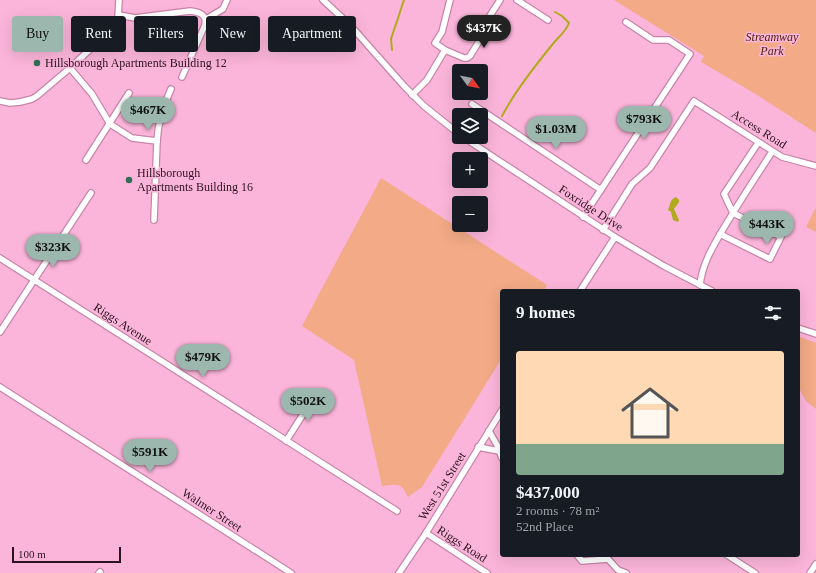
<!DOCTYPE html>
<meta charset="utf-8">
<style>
:root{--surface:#171b24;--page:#20242c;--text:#f1f3f6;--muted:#9ea1a6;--accent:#9bb7ae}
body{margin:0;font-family:Georgia,serif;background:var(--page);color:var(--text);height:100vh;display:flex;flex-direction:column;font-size:15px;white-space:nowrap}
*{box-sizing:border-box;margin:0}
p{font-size:13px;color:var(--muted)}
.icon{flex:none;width:22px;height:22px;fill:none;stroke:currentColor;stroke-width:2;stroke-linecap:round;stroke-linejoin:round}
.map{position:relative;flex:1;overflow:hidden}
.details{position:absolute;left:500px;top:289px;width:300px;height:268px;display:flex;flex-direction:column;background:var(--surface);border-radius:4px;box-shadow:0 4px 16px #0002}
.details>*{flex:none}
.hud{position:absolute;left:12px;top:16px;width:380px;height:36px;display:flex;gap:8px}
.needle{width:26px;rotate:123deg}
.buttons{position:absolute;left:452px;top:64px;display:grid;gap:8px}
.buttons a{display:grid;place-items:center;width:36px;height:36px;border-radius:4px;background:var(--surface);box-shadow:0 4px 16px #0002;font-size:20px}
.scale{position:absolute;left:12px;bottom:10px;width:109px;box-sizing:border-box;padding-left:4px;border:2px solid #2b1221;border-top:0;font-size:11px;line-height:14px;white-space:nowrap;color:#2b1221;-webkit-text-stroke:3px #fbb5da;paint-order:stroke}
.price{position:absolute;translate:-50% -34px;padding:0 9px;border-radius:14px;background:var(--accent);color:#111;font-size:13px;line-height:26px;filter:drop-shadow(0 1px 2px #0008)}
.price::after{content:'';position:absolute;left:50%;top:24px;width:12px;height:9px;margin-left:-6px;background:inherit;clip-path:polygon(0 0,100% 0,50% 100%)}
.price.on{background:#222;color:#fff}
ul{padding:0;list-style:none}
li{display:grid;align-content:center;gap:8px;height:212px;padding:0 16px}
li span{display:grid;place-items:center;height:124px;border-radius:4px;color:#555}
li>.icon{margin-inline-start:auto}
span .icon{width:72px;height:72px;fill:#fffc;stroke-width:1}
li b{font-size:17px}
h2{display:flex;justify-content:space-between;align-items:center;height:48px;padding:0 16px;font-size:17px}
.chip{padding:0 14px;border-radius:4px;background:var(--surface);box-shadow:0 4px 16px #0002;font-size:14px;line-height:36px}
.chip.on{background:var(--accent);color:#111}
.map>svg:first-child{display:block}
</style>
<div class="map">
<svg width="816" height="573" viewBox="0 0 816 573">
<rect width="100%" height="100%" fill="#fbb5da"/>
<g fill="#f2aa87">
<polygon points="614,0 816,0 816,133 754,93 701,62 704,56"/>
<path d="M381 178 547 285 544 291H502V358L422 487 408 497C402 482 397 484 382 486L354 360 302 326Z"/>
<polygon points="815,209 816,209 816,232 806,227"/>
<polygon points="798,336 816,343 816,409 806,401 798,387"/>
</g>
<path fill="#b1aa1f" d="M676 197 679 200V202L674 209 679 220 678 222 673 220 671 212 668 210C670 205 670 199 676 197Z"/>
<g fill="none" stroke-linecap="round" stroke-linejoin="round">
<g stroke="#b1aa1f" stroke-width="2">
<polyline points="392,50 391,39 404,0"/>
<path d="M502 116C515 91 534 67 552 45 558 37 565 33 569 23L562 16 555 12"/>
</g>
<g stroke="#c885a9" stroke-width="8">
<g id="street">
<polyline points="323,0 350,25 404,86 424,106 459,134"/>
<polyline points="517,0 548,20"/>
<path d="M119 15 135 18 190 11C200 12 207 15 205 25L182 77"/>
<polyline points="206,19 223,9 227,0"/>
<polyline points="445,50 464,58 467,58 470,56 486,30 486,22 500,0"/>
<polyline points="70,68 92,94 110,124 132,138 157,141 154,220"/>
<polyline points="412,95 427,80 445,50 435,43 442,32 450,0"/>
<polyline points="0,101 10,103 20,102 32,99 37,96 70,68 113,28 118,18 119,0"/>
<polyline points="472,104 601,190"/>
<polyline points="463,137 615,237 664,266 712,291"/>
<path d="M157 141C158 122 163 106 171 89"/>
<polyline points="86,160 129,93"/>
<polyline points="583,217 690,54 669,40 653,40 626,22"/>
<polyline points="603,230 632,184 650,168 694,101 782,157 816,166"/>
<polyline points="720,234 770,259 781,237 733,213 724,194 758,143"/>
<polyline points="0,258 397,511"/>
<path d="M700 285C702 265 712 248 722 231 738 204 755 178 772 152"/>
<polyline points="580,291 615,237"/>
<polyline points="798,328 816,334"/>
<polyline points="0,332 91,193"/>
<polyline points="0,387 291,573"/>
<polyline points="489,431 497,445 502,458"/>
<polyline points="286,441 316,394"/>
<polyline points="478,447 499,451"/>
<polyline points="426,533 487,573"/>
<polyline points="577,555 582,561 608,559 618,570 626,573"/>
<polyline points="727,555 755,573"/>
<polyline points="99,573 100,572"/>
<polyline points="399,573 426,533 502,410"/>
<polyline points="810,573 816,564"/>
</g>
</g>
<use href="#street" stroke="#fff" stroke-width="5.5"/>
</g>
<g fill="#326d57" stroke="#fbb5da" stroke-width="1.5">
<circle cx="37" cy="63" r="4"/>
<circle cx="129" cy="180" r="4"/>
</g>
<g text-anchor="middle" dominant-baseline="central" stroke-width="3" stroke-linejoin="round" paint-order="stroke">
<g font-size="12" font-style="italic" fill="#481f09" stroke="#fbb5da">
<text x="772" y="37">Streamway<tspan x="772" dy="14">Park</tspan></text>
</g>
<g font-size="12" fill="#2b1221" stroke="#fbb5da" text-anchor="start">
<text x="45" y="63">Hillsborough Apartments Building 12</text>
<text x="137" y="173">Hillsborough<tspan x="137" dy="14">Apartments Building 16</tspan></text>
</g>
<g font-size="12" fill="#2b1221" stroke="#fbb5da">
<text transform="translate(759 129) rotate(32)">Access Road</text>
<text transform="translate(591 208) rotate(33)">Foxridge Drive</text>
<text transform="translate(123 324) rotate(33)">Riggs Avenue</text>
<text transform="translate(442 486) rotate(-58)">West 51st Street</text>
<text transform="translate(212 510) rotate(33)">Walmer Street</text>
<text transform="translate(462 544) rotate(33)">Riggs Road</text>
</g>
</g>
</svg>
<div class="buttons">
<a><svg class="needle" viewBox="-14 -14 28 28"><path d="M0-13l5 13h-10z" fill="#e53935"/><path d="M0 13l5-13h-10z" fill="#9ea1a6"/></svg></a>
<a><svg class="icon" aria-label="layers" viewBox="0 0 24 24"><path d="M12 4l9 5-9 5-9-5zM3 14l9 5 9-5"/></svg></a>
<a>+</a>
<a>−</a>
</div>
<div class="scale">100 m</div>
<b class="price on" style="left:484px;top:49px">$437K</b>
<b class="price" style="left:148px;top:131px">$467K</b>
<b class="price" style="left:644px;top:140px">$793K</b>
<b class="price" style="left:556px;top:150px">$1.03M</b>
<b class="price" style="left:767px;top:245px">$443K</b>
<b class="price" style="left:53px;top:268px">$323K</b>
<b class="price" style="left:203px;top:378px">$479K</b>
<b class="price" style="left:308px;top:422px">$502K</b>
<b class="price" style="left:150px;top:473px">$591K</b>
<div class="hud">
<a class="chip on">Buy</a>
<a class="chip">Rent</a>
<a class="chip">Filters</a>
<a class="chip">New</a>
<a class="chip">Apartment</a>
</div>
<section class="details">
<h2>9 homes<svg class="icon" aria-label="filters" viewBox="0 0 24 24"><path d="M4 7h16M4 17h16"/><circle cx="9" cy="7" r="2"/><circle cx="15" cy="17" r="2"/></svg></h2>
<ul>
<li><span style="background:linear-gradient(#ffd9b3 75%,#7fa58c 0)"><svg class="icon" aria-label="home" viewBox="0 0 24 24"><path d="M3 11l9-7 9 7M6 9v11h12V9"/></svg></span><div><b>$437,000</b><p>2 rooms · 78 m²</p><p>52nd Place</p></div></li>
</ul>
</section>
</div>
